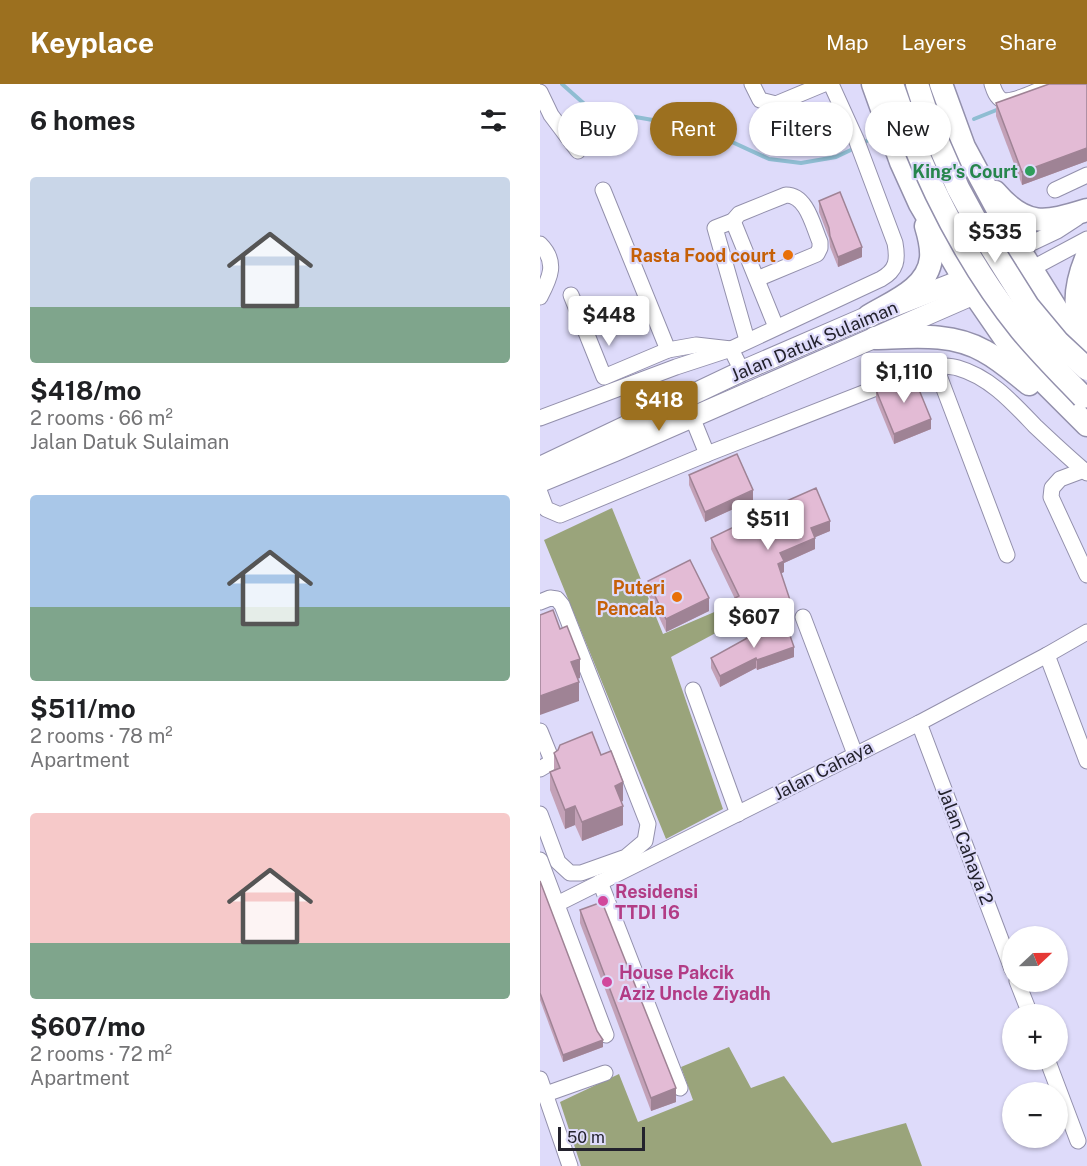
<!DOCTYPE html>
<meta charset="utf-8">
<style>
:root{--surface:#fff;--page:#f2f2f2;--text:#202124;--muted:#757577;--accent:#9c701f}
body{margin:0;font-family:"Public Sans",sans-serif;background:var(--page);color:var(--text);height:100vh;display:flex;flex-direction:column;font-size:22px;white-space:nowrap}
*{box-sizing:border-box;margin:0}
p{font-size:20px;color:var(--muted)}
.icon{flex:none;width:33px;height:33px;fill:none;stroke:currentColor;stroke-width:2;stroke-linecap:round;stroke-linejoin:round}
.map{position:relative;flex:1;overflow:hidden}
.side{display:flex;flex-direction:column;background:var(--surface);width:540px}
.side>*{flex:none}
.top-card{position:absolute;left:18px;top:18px;width:438px;height:54px;display:flex;gap:12px}
.needle{width:39px;rotate:68deg}
.fabs{position:absolute;left:462px;top:842px;display:grid;gap:12px}
.fabs a{display:grid;place-items:center;width:66px;height:66px;border-radius:50%;background:var(--surface);box-shadow:0 2px 4px #0004;font-size:30px}
.scale{position:absolute;left:18px;bottom:15px;width:87px;box-sizing:border-box;padding-left:6px;border:3px solid #23222d;border-top:0;font-size:16px;line-height:21px;white-space:nowrap;color:#23222d;-webkit-text-stroke:4px #dedbfa;paint-order:stroke}
.price{position:absolute;translate:-50% -51px;padding:0 14px;border-radius:6px;background:#fff;color:#222;font-size:20px;line-height:39px;filter:drop-shadow(0 2px 3px #0008)}
.price::after{content:'';position:absolute;left:50%;top:36px;width:18px;height:14px;margin-left:-9px;background:inherit;clip-path:polygon(0 0,100% 0,50% 100%)}
.price.active{background:var(--accent);color:#fff}
ul{padding:0;list-style:none}
li{display:grid;align-content:center;gap:12px;height:318px;padding:0 30px}
li span{display:grid;place-items:center;height:186px;border-radius:6px;color:#555}
li>.icon{margin-inline-start:auto}
span .icon{width:108px;height:108px;fill:#fffc;stroke-width:1}
li b{font-size:26px}
h2{display:flex;justify-content:space-between;align-items:center;height:72px;padding:0 30px;font-size:26px}
.pill{padding:0 21px;border-radius:27px;background:var(--surface);box-shadow:0 2px 4px #0004;font-size:21px;line-height:54px}
.pill.active{background:var(--accent);color:#fff}
header{display:flex;align-items:center;gap:36px;box-sizing:border-box;height:84px;padding:0 30px;background:var(--accent);color:#fff}
header strong{font-size:28px}
nav{display:flex;gap:33px;margin-inline-start:auto;font-size:21px}
main{display:flex;flex:1;min-height:0}
.map>svg:first-child{display:block}
</style>
<header>
<strong>Keyplace</strong>
<nav><a>Map</a><a>Layers</a><a>Share</a></nav>
</header>
<main>
<section class="side">
<h2>6 homes<svg class="icon" aria-label="filters" viewBox="0 0 24 24"><path d="M4 7h16M4 17h16"/><circle cx="9" cy="7" r="2"/><circle cx="15" cy="17" r="2"/></svg></h2>
<ul>
<li><span style="background:linear-gradient(#c9d6e8 70%,#7fa58c 0)"><svg class="icon" aria-label="home" viewBox="0 0 24 24"><path d="M3 11l9-7 9 7M6 9v11h12V9"/></svg></span><div><b>$418/mo</b><p>2 rooms · 66 m²</p><p>Jalan Datuk Sulaiman</p></div></li>
<li><span style="background:linear-gradient(#a9c7e8 60%,#7fa58c 0)"><svg class="icon" aria-label="home" viewBox="0 0 24 24"><path d="M3 11l9-7 9 7M6 9v11h12V9"/></svg></span><div><b>$511/mo</b><p>2 rooms · 78 m²</p><p>Apartment</p></div></li>
<li><span style="background:linear-gradient(#f6c9c9 70%,#7fa58c 0)"><svg class="icon" aria-label="home" viewBox="0 0 24 24"><path d="M3 11l9-7 9 7M6 9v11h12V9"/></svg></span><div><b>$607/mo</b><p>2 rooms · 72 m²</p><p>Apartment</p></div></li>
</ul>
</section>
<div class="map">
<svg width="547" height="1082" viewBox="0 0 547 1082">
<rect width="100%" height="100%" fill="#dedbfa"/>
<g fill="#9aa47b">
<polygon points="72,424 123,550 179,526 185,544 131,573 183,725 126,755 4,456"/>
<polygon points="189,963 211,1004 244,992 292,1059 366,1039 382,1082 41,1082 20,1018 79,990 98,1038 153,1016 141,983"/>
</g>
<g fill="none" stroke-linecap="round" stroke-linejoin="round">
<g stroke="#8fbdd2" stroke-width="4">
<polyline points="22,0 50,25 164,45 229,75 261,79 296,73 315,64"/>
<polyline points="434,35 459,25"/>
<polyline points="321,60 336,52"/>
</g>
<g stroke="#9390ac" stroke-width="17">
<g id="minor">
<polyline points="212,0 220,16 236,20 284,0"/>
<path d="M452 0C454 6 456 13 462 16 473 20 502 4 513 0"/>
<polyline points="0,8 11,31 38,67"/>
<polyline points="63,106 128,266 156,261 191,265 202,287"/>
<polyline points="515,106 547,91"/>
<path d="M193 137 199 130 246 111C267 111 273 142 280 158V164L277 170 217 195"/>
<path d="M0 160C18 178 10 194 0 213"/>
<polyline points="479,165 517,147 537,134"/>
<polyline points="491,185 547,155"/>
<polyline points="31,211 64,293 128,266"/>
<polyline points="207,256 175,144 193,137 236,243"/>
<polyline points="395,281 467,471"/>
<polyline points="152,333 167,370"/>
<path d="M0 334 136 283 191 265 341 195C357 186 358 176 355 159L316 55 291 0"/>
<polyline points="544,386 520,395 512,404 511,413 547,491"/>
<path d="M0 409 6 425 20 431 167 370 395 281C402 282 411 282 418 284 450 293 473 319 495 342 512 358 529 374 547 389"/>
<polyline points="0,518 10,514 17,515 22,521 108,740 105,757 86,773 41,789 30,789 18,778 0,730"/>
<polyline points="263,533 315,670"/>
<polyline points="507,571 547,677"/>
<polyline points="153,606 198,730"/>
<polyline points="379,639 472,885"/>
<polyline points="0,647 11,674 10,679 0,685"/>
<polyline points="0,776 66,951"/>
<polyline points="60,798 140,1004"/>
<polyline points="17,820 379,639 507,571 547,548"/>
<polyline points="477,897 490,930"/>
<polyline points="507,975 538,1057"/>
<polyline points="0,995 30,1082"/>
<polyline points="6,1010 65,989"/>
</g>
</g>
<g stroke="#9390ac" stroke-width="22">
<g id="major">
<polyline points="0,383 202,287 329,232 424,195 436,189"/>
<polyline points="0,398 75,367 446,205"/>
</g>
</g>
<g stroke="#9390ac" stroke-width="25">
<g id="highway">
<polyline points="333,0 361,78 380,120 424,195 475,269 547,341"/>
<polyline points="352,0 369,48"/>
<polyline points="377,0 390,40"/>
<polyline points="401,0 424,63 479,165 527,242 547,267"/>
<path d="M455 108C486 144 505 139 547 126"/>
<path d="M547 172C537 196 530 227 547 250"/>
<path d="M329 232C352 218 388 205 391 174 392 163 389 152 386 142"/>
<path d="M335 254C372 253 411 248 444 267 461 276 475 289 489 300"/>
</g>
</g>
<use href="#minor" stroke="#fff" stroke-width="15"/>
<use href="#major" stroke="#fff" stroke-width="20"/>
<use href="#highway" stroke="#fff" stroke-width="22"/>
<g stroke="#9390ac" stroke-width="25" stroke-linecap="butt">
<g id="highway-bridge">
<polyline points="390,40 418,104 444,152 488,222 518,258 547,285"/>
<path d="M369 48C397 118 433 187 481 246 500 269 522 291 543 313"/>
</g>
</g>
<use href="#highway-bridge" stroke="#fff" stroke-width="22"/>
</g>
<g fill="#c3a1b7">
<polygon points="547,0 547,77 482,101 456,32 456,19"/>
<polygon points="279,117 322,173 298,183 290,163 289,154 279,128"/>
<polygon points="336,306 391,345 354,360 336,316"/>
<polygon points="149,391 213,416 165,438 149,401"/>
<polygon points="233,423 290,447 275,453 275,465 244,479 244,488 241,489 251,530 203,547 195,524 195,515 171,465 171,454 233,425"/>
<polygon points="108,497 169,527 126,548 108,510"/>
<polygon points="254,573 217,586 216,584 180,603 171,584 171,574"/>
<polygon points="14,669 61,671 83,717 81,718 83,741 42,757 35,741 25,745 10,706 10,688 14,686"/>
<polygon points="0,797 63,963 23,978 0,916"/>
<polygon points="40,826 136,1018 111,1027 40,839"/>
</g>
<g fill="#9f8395">
<polygon points="547,64 547,77 482,101 482,88"/>
<polygon points="322,163 322,173 298,183 298,173"/>
<polygon points="391,335 391,345 354,360 354,350"/>
<polygon points="213,406 213,416 165,438 165,428"/>
<polygon points="290,437 290,447 271,455 271,444"/>
<polygon points="275,454 275,465 244,479 244,488 238,491 238,480 240,469"/>
<polygon points="169,514 169,527 126,548 126,535"/>
<polygon points="251,519 251,530 203,547 203,536"/>
<polygon points="254,563 254,573 217,586 217,576"/>
<polygon points="216,574 216,584 180,603 180,592"/>
<polygon points="40,575 40,594 31,597 31,578"/>
<polygon points="39,598 39,617 0,631 0,612"/>
<polygon points="83,698 83,717 75,720 75,702"/>
<polygon points="35,722 35,741 25,745 25,726"/>
<polygon points="83,722 83,741 42,757 42,738"/>
<polygon points="63,956 63,963 23,978 23,971"/>
<polygon points="136,1004 136,1018 111,1027 111,1014"/>
</g>
<g fill="#e3bbd5" stroke="#9f8395" stroke-width="1.5">
<polygon points="509,0 547,0 547,64 482,88 456,19"/>
<polygon points="300,108 322,163 298,173 290,152 289,144 279,117"/>
<polygon points="373,291 391,335 354,350 336,306"/>
<polygon points="197,370 213,406 165,428 149,391"/>
<polygon points="276,404 290,437 271,444 275,454 240,469 244,477 238,480 251,519 203,536 195,514 199,512 171,454 233,424 233,423"/>
<polygon points="150,476 169,514 126,535 108,497"/>
<polygon points="13,526 20,545 27,542 40,575 31,578 39,598 0,612 0,531"/>
<polygon points="246,540 254,563 217,576 216,574 180,592 171,574 209,553"/>
<polygon points="52,648 61,671 71,667 83,698 75,702 83,722 42,738 35,722 25,726 10,688 20,684 14,669 18,666 20,661"/>
<polygon points="0,797 57,947 63,956 23,971 0,909"/>
<polygon points="62,818 136,1004 111,1014 40,826"/>
</g>
<circle fill="#2e9e5b" stroke="#dedbfa" stroke-width="2" cx="490" cy="87" r="6"/>
<g fill="#e8710a" stroke="#dedbfa" stroke-width="2">
<circle cx="248" cy="171" r="6"/>
<circle cx="137" cy="513" r="6"/>
</g>
<g fill="#d1479c" stroke="#dedbfa" stroke-width="2">
<circle cx="63" cy="817" r="6"/>
<circle cx="67" cy="898" r="6"/>
</g>
<g text-anchor="middle" dominant-baseline="central" stroke-width="4.5" stroke-linejoin="round" paint-order="stroke">
<g font-size="18" font-weight="bold" fill="#27864d" stroke="#dedbfa" text-anchor="end">
<text x="478" y="87">King's Court</text>
</g>
<g font-size="18" font-weight="bold" fill="#c56008" stroke="#dedbfa" text-anchor="end">
<text x="236" y="171">Rasta Food court</text>
<text x="125" y="503">Puteri<tspan x="125" dy="21">Pencala</tspan></text>
</g>
<g font-size="18" fill="#23222d" stroke="#dedbfa">
<text transform="translate(274 257) rotate(-23)">Jalan Datuk Sulaiman</text>
<text transform="translate(283 686) rotate(-27)">Jalan Cahaya</text>
<text transform="translate(426 762) rotate(69)">Jalan Cahaya 2</text>
</g>
<g font-size="18" font-weight="bold" fill="#b23c85" stroke="#dedbfa" text-anchor="start">
<text x="75" y="807">Residensi<tspan x="75" dy="21">TTDI 16</tspan></text>
<text x="79" y="888">House Pakcik<tspan x="79" dy="21">Aziz Uncle Ziyadh</tspan></text>
</g>
</g>
</svg>
<div class="fabs">
<a><svg class="needle" viewBox="-14 -14 28 28"><path d="M0-13l5 13h-10z" fill="#e53935"/><path d="M0 13l5-13h-10z" fill="#757577"/></svg></a>
<a>+</a>
<a>−</a>
</div>
<div class="scale">50 m</div>
<b class="price" style="left:455px;top:180px">$535</b>
<b class="price" style="left:69px;top:263px">$448</b>
<b class="price" style="left:364px;top:320px">$1,110</b>
<b class="price active" style="left:119px;top:348px">$418</b>
<b class="price" style="left:228px;top:467px">$511</b>
<b class="price" style="left:214px;top:565px">$607</b>
<div class="top-card">
<a class="pill">Buy</a>
<a class="pill active">Rent</a>
<a class="pill">Filters</a>
<a class="pill">New</a>
</div>
</div>
</main>
